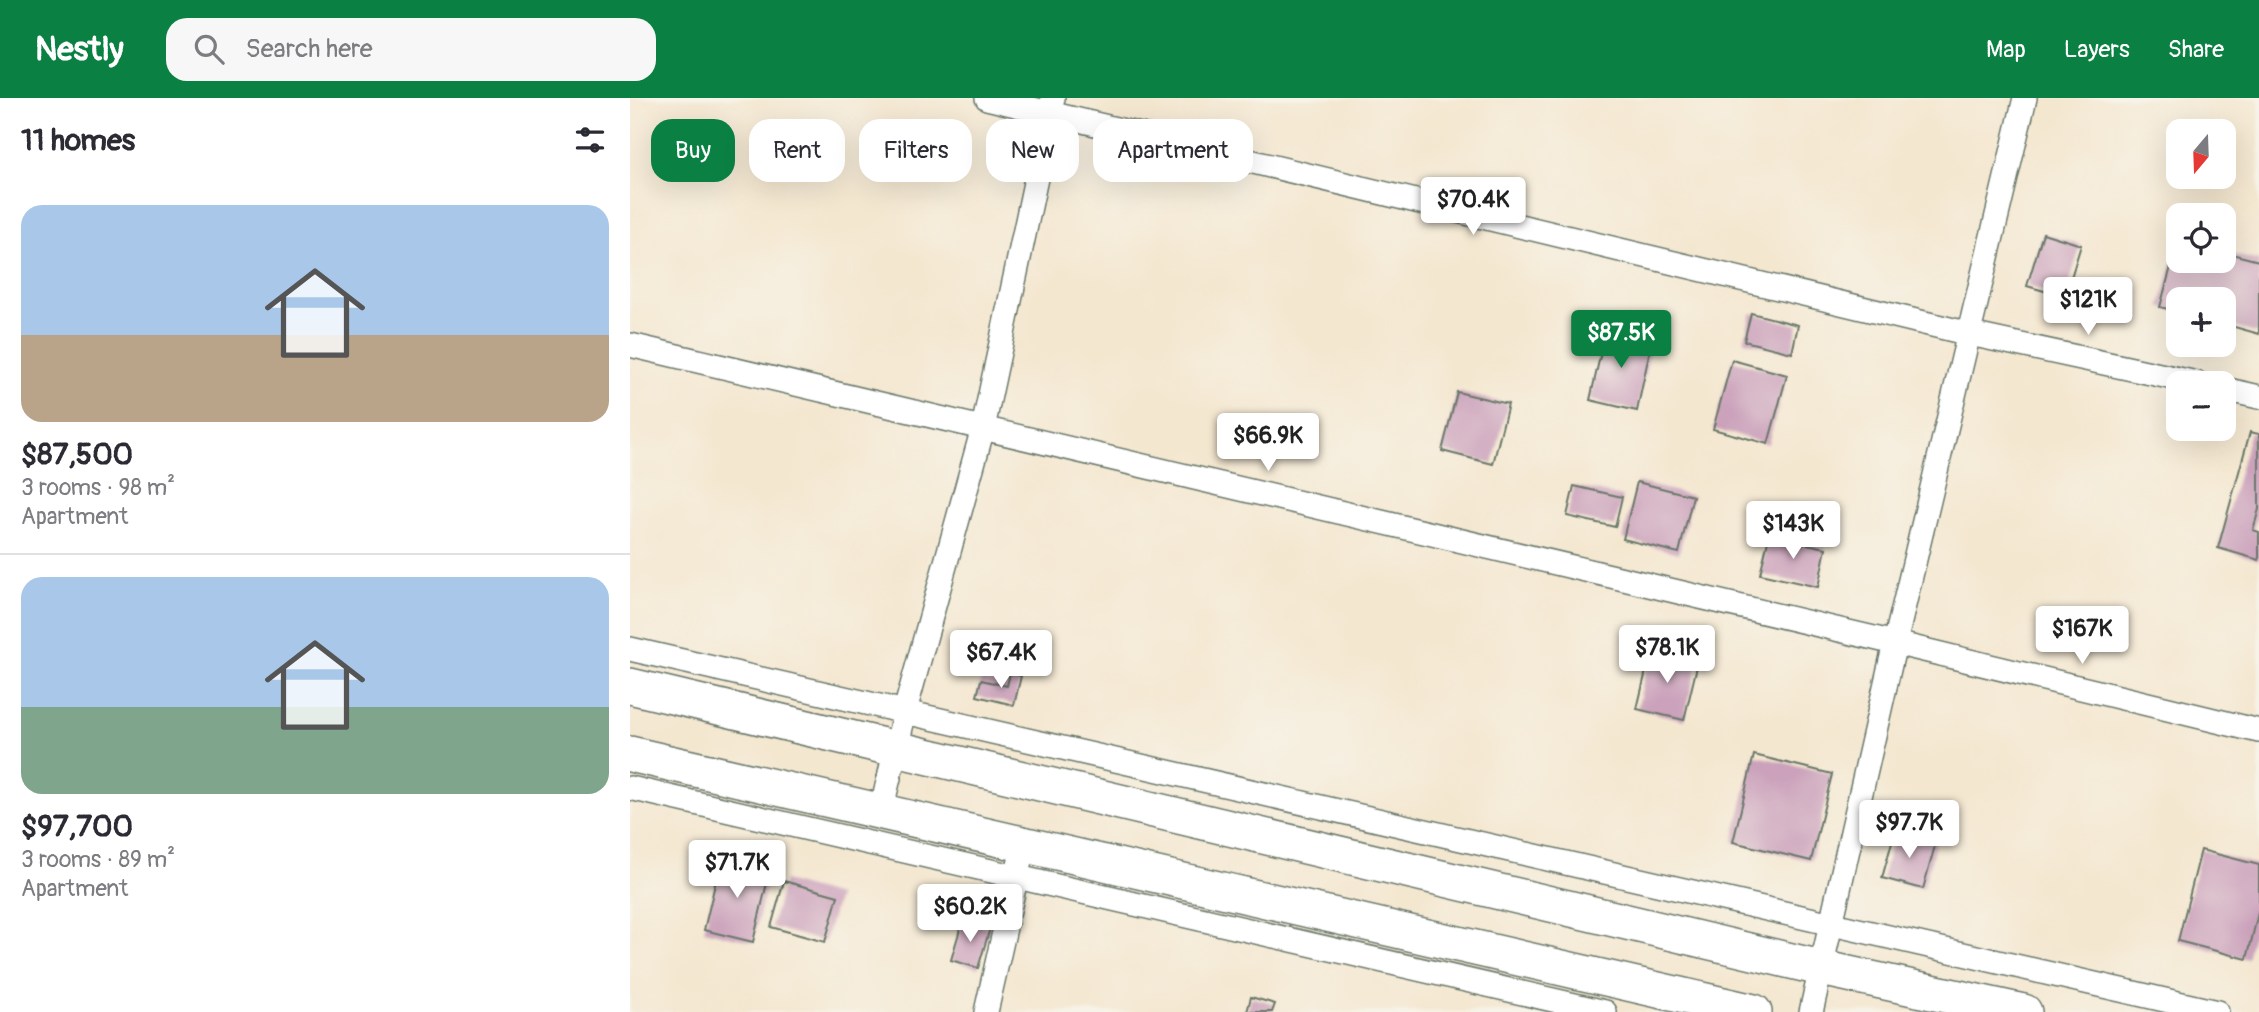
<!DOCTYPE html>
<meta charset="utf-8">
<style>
:root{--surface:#fff;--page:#f7f7f7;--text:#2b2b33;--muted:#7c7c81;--line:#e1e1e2;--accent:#0b8043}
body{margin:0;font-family:Pangolin,sans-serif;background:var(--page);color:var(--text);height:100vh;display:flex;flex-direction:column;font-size:26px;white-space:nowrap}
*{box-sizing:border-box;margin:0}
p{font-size:23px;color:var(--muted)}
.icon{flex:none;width:38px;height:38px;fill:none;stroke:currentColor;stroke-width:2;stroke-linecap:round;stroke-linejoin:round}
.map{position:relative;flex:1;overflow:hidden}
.details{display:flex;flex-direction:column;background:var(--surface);width:630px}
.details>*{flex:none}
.hud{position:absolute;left:21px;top:21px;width:665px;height:63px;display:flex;gap:14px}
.needle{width:46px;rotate:199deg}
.tools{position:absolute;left:1536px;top:21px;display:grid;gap:14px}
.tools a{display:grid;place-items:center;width:70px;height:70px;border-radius:14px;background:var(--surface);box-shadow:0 7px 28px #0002;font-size:35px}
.price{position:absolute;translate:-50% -60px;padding:0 16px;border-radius:7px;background:#fff;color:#222;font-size:23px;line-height:46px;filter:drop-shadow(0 2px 4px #0008)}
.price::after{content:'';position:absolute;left:50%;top:42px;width:21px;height:16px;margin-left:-10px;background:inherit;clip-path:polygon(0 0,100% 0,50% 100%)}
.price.active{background:var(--accent);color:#fff}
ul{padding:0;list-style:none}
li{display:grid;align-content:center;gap:14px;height:371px;padding:0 21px}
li+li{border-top:2px solid var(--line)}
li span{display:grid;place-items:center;height:217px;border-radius:21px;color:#555}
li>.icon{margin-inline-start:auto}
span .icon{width:126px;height:126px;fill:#fffc;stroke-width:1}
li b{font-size:30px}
h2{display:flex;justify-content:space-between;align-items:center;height:84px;padding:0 21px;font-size:30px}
.pill{padding:0 24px;border-radius:21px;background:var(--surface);box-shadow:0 7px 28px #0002;font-size:24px;line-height:63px}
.pill.active{background:var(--accent);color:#fff}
header{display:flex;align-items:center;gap:42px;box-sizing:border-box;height:98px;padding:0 35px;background:var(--accent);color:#fff}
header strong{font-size:33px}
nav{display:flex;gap:38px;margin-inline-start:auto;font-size:24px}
.search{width:490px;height:63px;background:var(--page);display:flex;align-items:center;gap:18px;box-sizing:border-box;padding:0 24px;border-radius:21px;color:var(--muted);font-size:26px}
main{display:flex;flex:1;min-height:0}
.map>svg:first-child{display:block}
</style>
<header>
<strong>Nestly</strong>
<div class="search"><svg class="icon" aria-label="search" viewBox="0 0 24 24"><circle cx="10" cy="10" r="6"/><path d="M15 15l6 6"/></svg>Search here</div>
<nav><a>Map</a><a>Layers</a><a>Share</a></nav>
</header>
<main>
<section class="details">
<h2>11 homes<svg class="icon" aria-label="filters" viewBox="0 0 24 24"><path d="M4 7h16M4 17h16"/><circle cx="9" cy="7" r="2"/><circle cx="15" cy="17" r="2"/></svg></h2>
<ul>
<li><span style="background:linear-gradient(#a9c7e8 60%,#b9a48a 0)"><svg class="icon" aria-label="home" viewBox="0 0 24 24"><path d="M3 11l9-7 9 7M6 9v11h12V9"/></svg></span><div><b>$87,500</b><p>3 rooms · 98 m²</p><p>Apartment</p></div></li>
<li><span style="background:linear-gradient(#a9c7e8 60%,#7fa58c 0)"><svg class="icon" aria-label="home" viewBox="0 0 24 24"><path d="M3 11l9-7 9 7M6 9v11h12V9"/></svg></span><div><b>$97,700</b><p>3 rooms · 89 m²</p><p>Apartment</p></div></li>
</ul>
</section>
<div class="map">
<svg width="1629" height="914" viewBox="0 0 1629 914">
<rect width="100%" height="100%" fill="#f7f3e8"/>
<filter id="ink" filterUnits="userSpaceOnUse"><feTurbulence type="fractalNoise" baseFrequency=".0143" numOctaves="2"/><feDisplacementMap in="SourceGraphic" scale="14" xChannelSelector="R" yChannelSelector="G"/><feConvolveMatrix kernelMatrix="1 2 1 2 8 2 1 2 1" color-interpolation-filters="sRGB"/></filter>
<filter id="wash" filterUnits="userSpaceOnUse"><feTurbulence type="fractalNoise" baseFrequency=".00686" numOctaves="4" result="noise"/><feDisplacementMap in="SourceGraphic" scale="28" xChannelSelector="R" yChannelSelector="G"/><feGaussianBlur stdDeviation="1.57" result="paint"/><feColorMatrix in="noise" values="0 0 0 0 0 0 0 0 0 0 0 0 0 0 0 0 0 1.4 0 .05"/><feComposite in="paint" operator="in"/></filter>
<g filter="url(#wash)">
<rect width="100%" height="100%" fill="#f4e7d0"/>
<g id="blocks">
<g fill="#cba1bb">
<polygon points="1413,135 1451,147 1435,199 1397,188"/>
<polygon points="1548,143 1549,163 1594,163 1594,154 1629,163 1629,236 1594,226 1594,201 1549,201 1549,214 1530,209"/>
<polygon points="1121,215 1168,227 1162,255 1114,243"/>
<polygon points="976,232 1022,242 1007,313 960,302"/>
<polygon points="1102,262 1157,277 1138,346 1083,331"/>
<polygon points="827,294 878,306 863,366 812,353"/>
<polygon points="1620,334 1629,336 1629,411 1623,432 1629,434 1629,462 1588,450"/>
<polygon points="1007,384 1063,398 1049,455 993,441"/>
<polygon points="944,388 992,399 985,429 937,418"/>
<polygon points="1139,438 1196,450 1188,489 1130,476"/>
<polygon points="1021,552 1068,564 1054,622 1007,611"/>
<polygon points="380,575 391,578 384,607 347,598 351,582 377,588"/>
<polygon points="1124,657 1202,676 1181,763 1103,744"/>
<polygon points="1265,733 1306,744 1293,791 1252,780"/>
<polygon points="1571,752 1629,767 1629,811 1617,861 1548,843"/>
<polygon points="91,761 140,772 123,844 74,832"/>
<polygon points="154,783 208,798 195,844 141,829"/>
<polygon points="333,821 360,830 348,870 321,862"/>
<polygon points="621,899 645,906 642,914 617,914"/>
</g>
</g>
</g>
<g filter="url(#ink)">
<use href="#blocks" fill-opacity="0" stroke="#6a786b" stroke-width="2"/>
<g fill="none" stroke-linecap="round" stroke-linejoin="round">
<g stroke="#6a786b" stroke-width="26">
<g id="street">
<polyline points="357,0 1340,236 1567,285"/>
<polyline points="0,247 1265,545 1629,633"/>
<polyline points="1594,291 1629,299"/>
<polyline points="0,551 1587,914"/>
<polyline points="0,690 975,914"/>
<polyline points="251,713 275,613 353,330 423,0"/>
<polyline points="356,914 390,763"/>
<polyline points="1181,914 1265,545 1395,0"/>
</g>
</g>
<g stroke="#6a786b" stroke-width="38">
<g id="primary">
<polyline points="0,588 1191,870 1394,914"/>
<polyline points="0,656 1124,914"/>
</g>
</g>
<use href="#street" stroke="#fff" stroke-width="23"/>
<use href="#primary" stroke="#fff" stroke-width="35"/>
</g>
</g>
</svg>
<div class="tools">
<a><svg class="needle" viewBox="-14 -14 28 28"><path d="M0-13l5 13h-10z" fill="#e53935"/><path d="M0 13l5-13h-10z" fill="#7c7c81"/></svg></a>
<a><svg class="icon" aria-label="locate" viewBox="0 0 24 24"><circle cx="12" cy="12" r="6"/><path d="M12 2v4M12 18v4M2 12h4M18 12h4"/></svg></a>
<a>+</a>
<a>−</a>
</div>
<b class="price" style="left:843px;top:139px">$70.4K</b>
<b class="price" style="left:1458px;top:239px">$121K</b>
<b class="price active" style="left:991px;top:272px">$87.5K</b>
<b class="price" style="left:638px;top:375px">$66.9K</b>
<b class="price" style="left:1163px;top:463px">$143K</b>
<b class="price" style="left:1452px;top:568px">$167K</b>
<b class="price" style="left:1037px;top:587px">$78.1K</b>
<b class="price" style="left:371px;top:592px">$67.4K</b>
<b class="price" style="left:1279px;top:762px">$97.7K</b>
<b class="price" style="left:107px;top:802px">$71.7K</b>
<b class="price" style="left:340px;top:846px">$60.2K</b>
<div class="hud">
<a class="pill active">Buy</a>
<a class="pill">Rent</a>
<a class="pill">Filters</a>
<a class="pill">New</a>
<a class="pill">Apartment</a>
</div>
</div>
</main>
